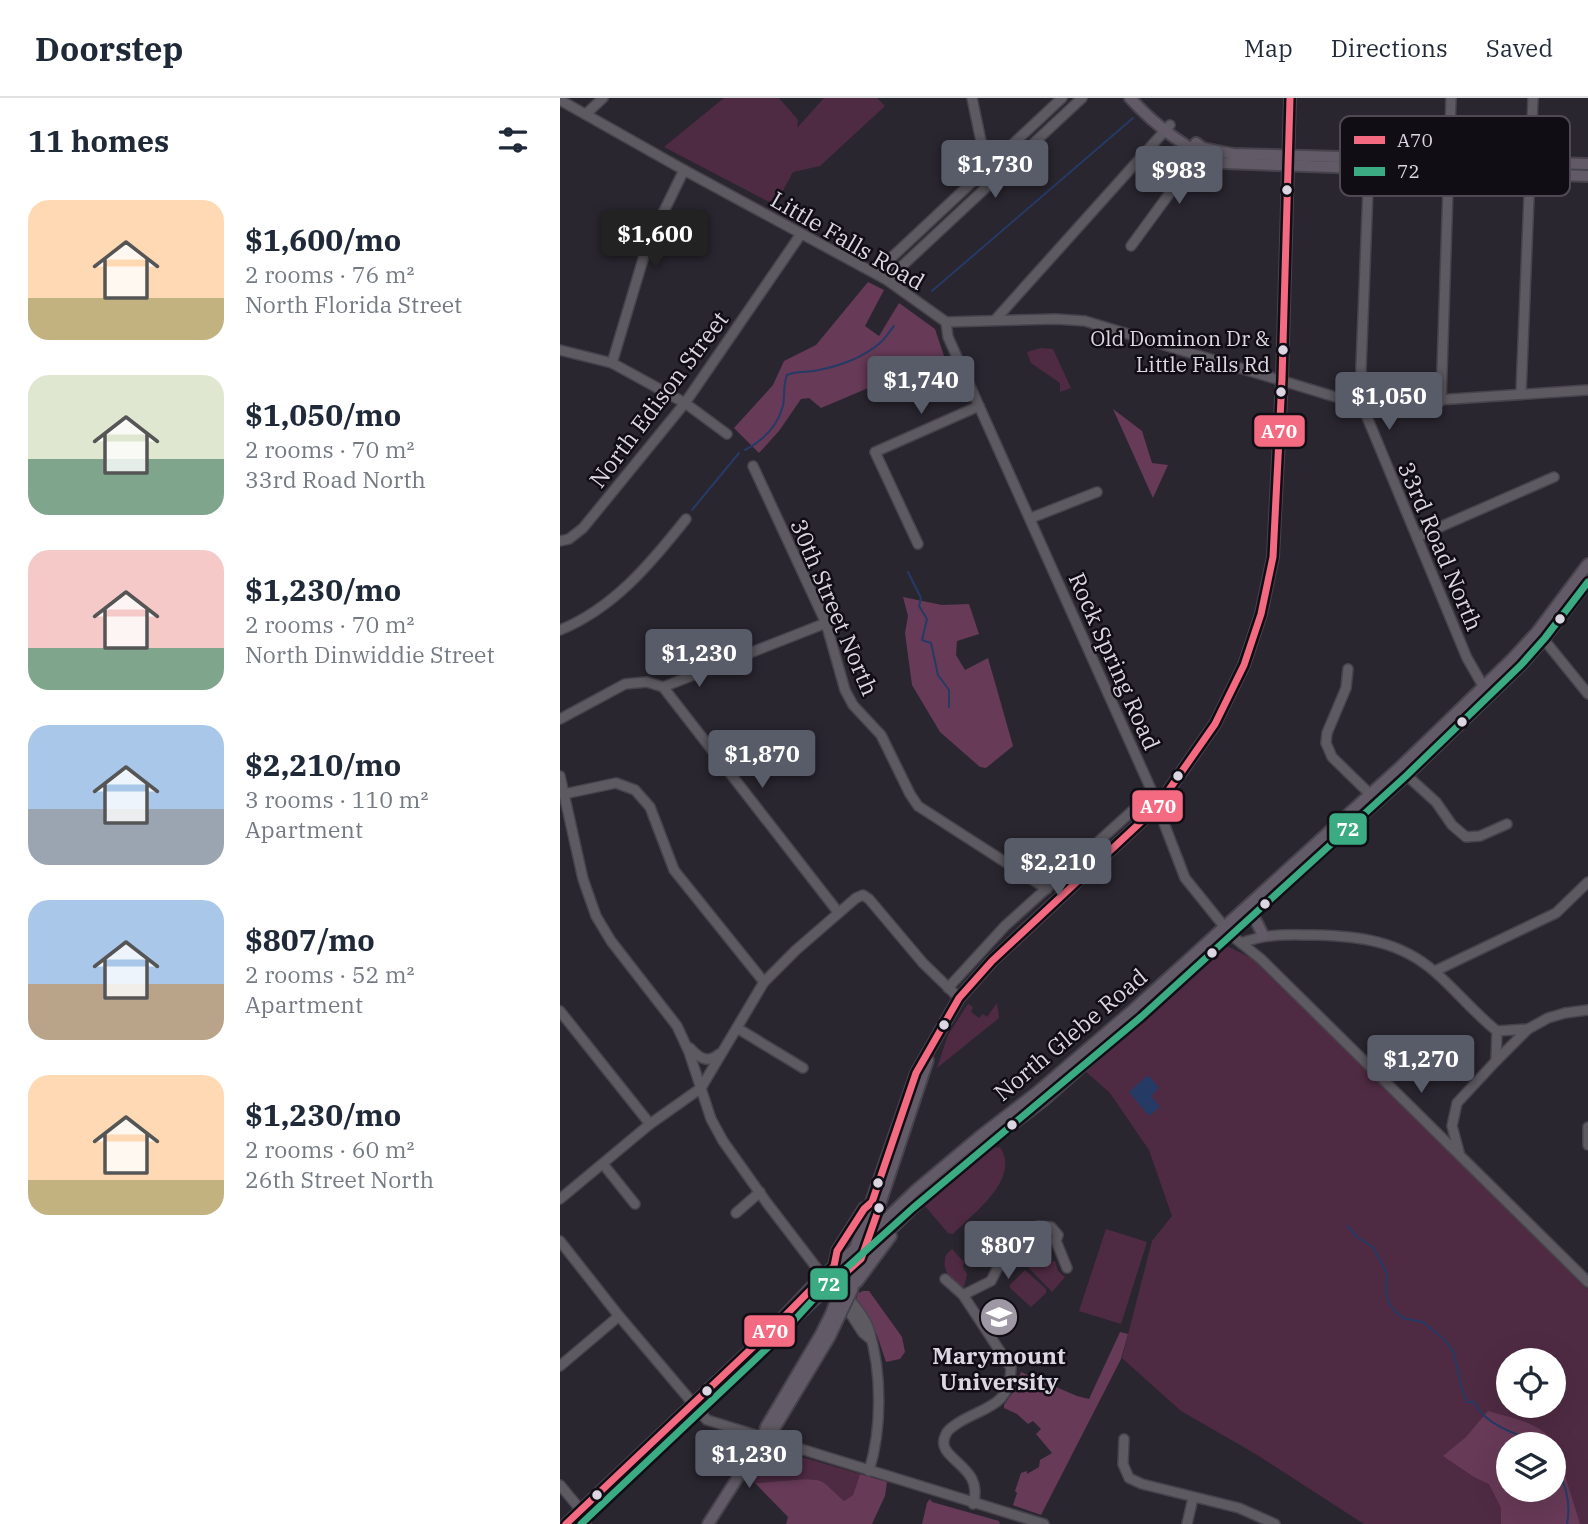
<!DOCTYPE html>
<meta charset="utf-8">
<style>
:root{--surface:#fff;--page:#f6f6f7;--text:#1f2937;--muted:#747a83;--line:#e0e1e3;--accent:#585b68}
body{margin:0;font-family:"IBM Plex Serif",serif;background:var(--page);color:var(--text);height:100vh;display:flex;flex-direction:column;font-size:26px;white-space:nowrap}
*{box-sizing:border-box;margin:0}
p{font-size:23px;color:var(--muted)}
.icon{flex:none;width:38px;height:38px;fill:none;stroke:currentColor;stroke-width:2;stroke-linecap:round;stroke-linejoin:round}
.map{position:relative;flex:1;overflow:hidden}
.drawer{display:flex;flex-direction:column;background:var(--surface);width:560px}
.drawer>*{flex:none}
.controls{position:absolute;left:936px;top:1250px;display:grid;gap:14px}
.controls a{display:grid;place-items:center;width:70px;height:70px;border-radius:50%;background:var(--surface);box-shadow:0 7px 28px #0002;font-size:35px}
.price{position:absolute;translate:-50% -60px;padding:0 16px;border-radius:7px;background:var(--accent);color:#fff;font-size:23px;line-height:46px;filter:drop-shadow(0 2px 4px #0008)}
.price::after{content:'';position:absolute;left:50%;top:42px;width:21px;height:16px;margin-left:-10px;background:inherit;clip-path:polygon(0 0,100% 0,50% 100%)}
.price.current{background:#222;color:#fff}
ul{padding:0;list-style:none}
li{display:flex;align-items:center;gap:21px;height:175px;padding:0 28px}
li span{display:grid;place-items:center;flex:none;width:196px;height:140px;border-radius:21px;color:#555}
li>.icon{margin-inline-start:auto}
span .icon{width:84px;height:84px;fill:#fffc;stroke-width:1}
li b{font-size:30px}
h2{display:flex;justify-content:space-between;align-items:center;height:84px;padding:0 28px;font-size:30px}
header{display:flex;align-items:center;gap:42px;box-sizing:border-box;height:98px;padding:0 35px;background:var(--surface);border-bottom:2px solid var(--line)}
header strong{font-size:33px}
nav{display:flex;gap:38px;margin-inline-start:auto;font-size:24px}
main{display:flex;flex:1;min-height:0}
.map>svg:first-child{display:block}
</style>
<header>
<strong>Doorstep</strong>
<nav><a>Map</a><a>Directions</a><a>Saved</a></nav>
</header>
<main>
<section class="drawer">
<h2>11 homes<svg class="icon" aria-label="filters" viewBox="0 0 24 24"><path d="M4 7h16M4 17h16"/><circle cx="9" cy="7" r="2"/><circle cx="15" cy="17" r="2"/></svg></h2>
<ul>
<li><span style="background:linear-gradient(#ffd9b3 70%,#c2b280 0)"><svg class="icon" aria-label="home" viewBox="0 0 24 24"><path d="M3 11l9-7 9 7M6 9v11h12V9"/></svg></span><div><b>$1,600/mo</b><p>2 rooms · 76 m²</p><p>North Florida Street</p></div></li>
<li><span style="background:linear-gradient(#dfe7d0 60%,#7fa58c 0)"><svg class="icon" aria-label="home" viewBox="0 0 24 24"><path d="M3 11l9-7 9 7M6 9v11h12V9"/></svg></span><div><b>$1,050/mo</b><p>2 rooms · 70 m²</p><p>33rd Road North</p></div></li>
<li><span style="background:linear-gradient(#f6c9c9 70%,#7fa58c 0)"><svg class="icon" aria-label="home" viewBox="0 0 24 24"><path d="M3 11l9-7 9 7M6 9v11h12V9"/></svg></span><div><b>$1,230/mo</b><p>2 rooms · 70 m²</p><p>North Dinwiddie Street</p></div></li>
<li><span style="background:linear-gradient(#a9c7e8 60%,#9aa5b1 0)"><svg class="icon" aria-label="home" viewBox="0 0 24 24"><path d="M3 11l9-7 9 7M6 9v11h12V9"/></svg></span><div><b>$2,210/mo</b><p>3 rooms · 110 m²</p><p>Apartment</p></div></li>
<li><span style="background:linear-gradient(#a9c7e8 60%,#b9a48a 0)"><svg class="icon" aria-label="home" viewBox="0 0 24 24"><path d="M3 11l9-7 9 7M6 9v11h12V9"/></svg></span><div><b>$807/mo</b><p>2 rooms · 52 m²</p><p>Apartment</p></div></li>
<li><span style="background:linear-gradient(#ffd9b3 75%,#c2b280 0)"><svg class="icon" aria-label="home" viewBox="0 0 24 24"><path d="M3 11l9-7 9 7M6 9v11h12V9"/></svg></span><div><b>$1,230/mo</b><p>2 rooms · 60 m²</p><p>26th Street North</p></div></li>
</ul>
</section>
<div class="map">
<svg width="1028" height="1426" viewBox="0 0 1028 1426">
<rect width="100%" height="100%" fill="#2a2630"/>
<g fill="#4f2b43" fill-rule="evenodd">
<polygon points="164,0 219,0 238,22 237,30 264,0 317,0 325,8 260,68 233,74 215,107 104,49"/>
<polygon points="481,250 493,251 511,290 500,294 500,285 471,265 467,254"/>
<path d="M667 848 697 863 1028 1191V1426H804L694 1355 621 1313 562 1260 592 1143 612 1118 589 1052 550 995 524 972ZM948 1262H994V1307H948ZM948 1346H994V1391H948Z"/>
<polygon points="437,905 439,920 377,970 388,937 408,906 413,909 411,914 419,920 423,916 427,919"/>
<path d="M435 1047 437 1050 440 1049C461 1081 414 1114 393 1136L388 1135 365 1108 366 1107Z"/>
<polygon points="546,1131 587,1144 561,1226 519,1213"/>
<path d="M392 1151 404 1164 403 1169 407 1176 404 1189C390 1183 381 1172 386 1157Z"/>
<polygon points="495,1163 498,1173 505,1179 492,1194 468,1169"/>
<polygon points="465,1172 486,1191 486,1195 471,1209 450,1190 450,1187"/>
<path d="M211 1350 300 1376 293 1397 284 1403C277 1397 270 1389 263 1384 252 1377 211 1385 195 1385L189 1379C192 1369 201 1354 211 1350Z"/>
</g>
<g fill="#673a57" fill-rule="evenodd">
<polygon points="308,184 324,192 305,228 319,238 339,205 375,231 384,258 261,310 249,300 241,301 219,333 199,355 174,330 213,287 224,263 256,247"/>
<polygon points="553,311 582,333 592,365 608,367 593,400"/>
<polygon points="343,499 382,507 409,506 419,536 397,543 396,557 405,572 428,560 453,648 426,670 420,669 380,634 352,587 345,535 348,518"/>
<polygon points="303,1193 309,1193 342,1239 345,1254 340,1261 326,1264 317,1237 296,1202 298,1195"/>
<polygon points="560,1234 568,1236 561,1261 481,1417 455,1408 453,1407 457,1395 455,1393 461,1375 467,1373 467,1376 479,1369 480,1362 492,1355 476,1336 481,1331 473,1323 468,1326 457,1316 444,1310 444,1307 453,1294 461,1274 517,1298 529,1301"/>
<path d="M928 1313C952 1320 979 1324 995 1345L1020 1426H941V1410L929 1386 914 1379 883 1358 906 1339ZM948 1346H994V1391H948Z"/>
<path d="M300 1376 327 1384 325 1398 312 1426H226L228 1419 195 1385C211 1385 252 1377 263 1384 270 1389 277 1397 284 1403L293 1397Z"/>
<polygon points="370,1401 372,1404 439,1423 440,1426 362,1426 367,1405"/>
</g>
<polygon fill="#253a65" points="588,977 599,990 591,998 600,1009 589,1018 569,994"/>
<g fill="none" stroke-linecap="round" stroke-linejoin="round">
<g stroke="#253a65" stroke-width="2">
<polyline points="372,193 573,20"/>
<path d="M185 352C202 343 216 330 222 311 226 299 222 290 227 277 238 272 247 275 259 272 280 268 304 259 320 245 325 241 329 234 334 228"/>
<polyline points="132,412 179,355"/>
<polyline points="348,474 361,500 359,508 367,521 362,542 371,545 378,577 389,592 389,609"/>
<path d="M788 1128 797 1139 813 1149 827 1176 826 1191 828 1204 835 1213 843 1220 863 1224 885 1242 894 1255 901 1288 907 1304H914C926 1329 961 1338 985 1346"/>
<path d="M994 1360C1003 1383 1012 1401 1007 1426"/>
</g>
<g stroke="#47434c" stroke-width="12">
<g id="minor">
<polyline points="412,0 422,48 444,73"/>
<polyline points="0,2 124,72 327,182 386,224 496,221 525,223 802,307 1028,292"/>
<polyline points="26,16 43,0"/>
<polyline points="809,66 801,270 802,307 907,560 926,593"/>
<polyline points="571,148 642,51"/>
<polyline points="315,175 502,0"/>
<polyline points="327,182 522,0"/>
<polyline points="435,222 610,27"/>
<polyline points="386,224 388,239 590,689 625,780 671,837 701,861 1028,1184"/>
<polyline points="0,252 52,265 125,305 167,336"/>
<polyline points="52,265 87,148 124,72"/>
<polyline points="961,295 973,0"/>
<polyline points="881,303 891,0"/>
<polyline points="193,368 266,525 285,592 293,607 321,637 350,696 358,708 487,791"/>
<polyline points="471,420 537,394"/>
<polyline points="857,439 994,379"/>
<polyline points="0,443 9,441 23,430 125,305 241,136"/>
<polyline points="358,446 315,354 419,308"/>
<path d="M0 532C54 510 91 465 126 421"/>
<polyline points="981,538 1028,596"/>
<polyline points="788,571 786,590 767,635 766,645 772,659 814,700"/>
<polyline points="103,589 278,814"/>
<polyline points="0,621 65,586 87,584 103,589 266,525"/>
<polyline points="843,674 876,704 892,727 906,739 920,738 947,726"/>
<polyline points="0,678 23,781 36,818 51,843 117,928 129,954 151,1021 163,1043 207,1105 266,1182"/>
<polyline points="4,696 56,685 75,692 90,709 114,772 204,884"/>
<path d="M681 845C709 835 726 837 755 837 799 838 840 843 875 874 897 893 914 915 937 933"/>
<polyline points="875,873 996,815 1028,784"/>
<polyline points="388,890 445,828 592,695"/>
<polyline points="0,913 90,1026"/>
<polyline points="177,930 243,970"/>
<path d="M130 950C139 960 148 966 159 956"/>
<polyline points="936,963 968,931"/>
<polyline points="1028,1029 1028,1047"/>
<polyline points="899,1054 892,1028 897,1005 936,963 937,933 968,931 988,920 1005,915 1028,912"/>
<polyline points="43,1066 75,1106"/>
<polyline points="0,1101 90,1026 141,990 204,884 236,852 296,800 303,797 309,801 363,865 399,900"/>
<polyline points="176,1115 200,1094"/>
<polyline points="0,1143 59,1218 147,1322 484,1426"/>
<path d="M385 1181 403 1197 451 1270C450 1309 425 1308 398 1325 394 1328 388 1331 386 1336 372 1362 426 1366 413 1406"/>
<path d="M284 1195C293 1205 305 1219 309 1232 322 1275 322 1330 309 1373"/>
<polyline points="403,1197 431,1183 437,1171 478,1128 491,1129 498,1137 496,1143 507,1170"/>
<polyline points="281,1201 303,1235 309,1240"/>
<polyline points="0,1268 59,1218"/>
<polyline points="564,1341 563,1366 569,1380 582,1386 679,1410 715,1426"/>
<polyline points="0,1387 20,1411 26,1426"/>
<polyline points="627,1426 633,1400"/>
</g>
</g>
<g stroke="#47434c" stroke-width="14">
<g id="major">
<path d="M570 0C594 26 629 55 664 65L1028 78"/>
<polyline points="636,45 643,50 673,56 1028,66"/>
<polyline points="693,817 703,837"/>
<polyline points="311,1133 368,962"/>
<polyline points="274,1168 296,1150 357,1091 419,1039 476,995 574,911 839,670 953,560 977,534 1028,466"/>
<polyline points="274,1168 277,1153 304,1110"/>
<polyline points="289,1172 364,1099 425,1047 483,1003 846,678 960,568 984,541 1028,483"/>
<polyline points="284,1182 356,975 399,900 432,863 597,709 655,626 684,567 701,516 713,459 722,281 730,0"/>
<polyline points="297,1184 331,1138"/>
<polyline points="292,1192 301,1161"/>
<polyline points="203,1340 206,1329 261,1236 271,1216"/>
<polyline points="6,1426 212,1231 255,1185"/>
<polyline points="18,1426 82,1363 262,1195"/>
<polyline points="148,1426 203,1340 214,1331 269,1240 279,1219"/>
</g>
</g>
<use href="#minor" stroke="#5e5a62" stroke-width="9"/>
<use href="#major" stroke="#625b67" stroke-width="10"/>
<g stroke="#47434c" stroke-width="14" stroke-linecap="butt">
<g id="major-bridge">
<polyline points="255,1185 274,1168"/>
<polyline points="262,1195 282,1177"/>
<polyline points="271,1216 284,1182"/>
<polyline points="279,1219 292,1192"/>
</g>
</g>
<use href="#major-bridge" stroke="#625b67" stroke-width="10"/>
<g stroke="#110d15" stroke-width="12">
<g id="bus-1">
<polyline points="265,1193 301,1161 319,1110"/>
<polyline points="6,1426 212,1231 274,1168 277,1153 304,1111 312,1104 356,975 399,900 432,863 597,709 655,626 684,567 701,516 713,459 722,281 730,0"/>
</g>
</g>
<g stroke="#110d15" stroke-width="12">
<polyline id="bus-2" points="21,1426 219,1239 262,1192 353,1110 581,919 846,678 961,567 985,540 1028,484"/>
</g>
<use href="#bus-1" stroke="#f46a80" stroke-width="7"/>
<use href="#bus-2" stroke="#3aab82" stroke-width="7"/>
</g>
<defs>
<g id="university-disc" transform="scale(2.0125)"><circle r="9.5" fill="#9d98a4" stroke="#110d15"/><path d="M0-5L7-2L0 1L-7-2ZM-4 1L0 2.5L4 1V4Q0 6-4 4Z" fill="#fff"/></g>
</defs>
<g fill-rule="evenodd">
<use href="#university-disc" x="439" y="1219"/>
</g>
<g fill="#dbd6e2" stroke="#110d15" stroke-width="2.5">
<circle cx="727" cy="92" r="6"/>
<circle cx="723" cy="252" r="6"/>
<circle cx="721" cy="294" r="6"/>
<circle cx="1000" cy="521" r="6"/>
<circle cx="902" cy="624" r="6"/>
<circle cx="618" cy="678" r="6"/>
<circle cx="705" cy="806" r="6"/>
<circle cx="652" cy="855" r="6"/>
<circle cx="384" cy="927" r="6"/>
<circle cx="452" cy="1027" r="6"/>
<circle cx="318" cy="1085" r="6"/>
<circle cx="319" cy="1110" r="6"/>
<circle cx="147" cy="1293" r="6"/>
<circle cx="37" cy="1397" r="6"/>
</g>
<g text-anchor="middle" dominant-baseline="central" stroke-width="5" stroke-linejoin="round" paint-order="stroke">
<g font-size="21" fill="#dbd6e2" stroke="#110d15" text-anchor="end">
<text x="710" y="240">Old Dominon Dr &amp;<tspan x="710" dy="26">Little Falls Rd</tspan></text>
</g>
<g font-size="23" fill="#dbd6e2" stroke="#110d15">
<text transform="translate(288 142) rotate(30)">Little Falls Road</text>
<text transform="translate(98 301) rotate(-53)">North Edison Street</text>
<text transform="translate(881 448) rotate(67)">33rd Road North</text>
<text transform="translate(275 509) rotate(67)">30th Street North</text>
<text transform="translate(555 563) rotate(66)">Rock Spring Road</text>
<text transform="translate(510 936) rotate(-40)">North Glebe Road</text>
</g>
<g font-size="23" font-weight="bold" fill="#dbd6e2" stroke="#110d15">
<text x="439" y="1257">Marymount<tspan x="439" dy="26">University</tspan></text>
</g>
</g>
<rect x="780" y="18" width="230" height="80" rx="10" fill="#110d15" stroke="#4e4952" stroke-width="2"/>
<rect x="794" y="38" width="31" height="8" fill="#f46a80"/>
<rect x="794" y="69" width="31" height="9" fill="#3aab82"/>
<g font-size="19" fill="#dbd6e2">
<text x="837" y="49">A70</text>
<text x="837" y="80">72</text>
</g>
<g stroke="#110d15" stroke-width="2.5">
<rect x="693" y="316" width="53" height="34" rx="7" fill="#f46a80"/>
<rect x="571" y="691" width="53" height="34" rx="7" fill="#f46a80"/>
<rect x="768" y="714" width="40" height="34" rx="7" fill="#3aab82"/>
<rect x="249" y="1169" width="40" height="34" rx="7" fill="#3aab82"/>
<rect x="183" y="1216" width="53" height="34" rx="7" fill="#f46a80"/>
</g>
<g font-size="19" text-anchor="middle" font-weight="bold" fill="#fff">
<text x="719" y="340">A70</text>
<text x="598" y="715">A70</text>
<text x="788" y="738">72</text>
<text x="269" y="1193">72</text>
<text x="210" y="1240">A70</text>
</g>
</svg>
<div class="controls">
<a><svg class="icon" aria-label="locate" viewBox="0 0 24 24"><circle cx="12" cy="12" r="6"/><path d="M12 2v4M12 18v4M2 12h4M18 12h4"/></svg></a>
<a><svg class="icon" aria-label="layers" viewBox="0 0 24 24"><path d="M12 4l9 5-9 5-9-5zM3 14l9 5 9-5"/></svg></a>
</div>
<b class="price" style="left:435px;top:102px">$1,730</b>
<b class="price" style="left:619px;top:108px">$983</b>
<b class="price current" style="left:95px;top:172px">$1,600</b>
<b class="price" style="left:361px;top:318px">$1,740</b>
<b class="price" style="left:829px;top:334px">$1,050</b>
<b class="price" style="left:139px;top:591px">$1,230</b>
<b class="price" style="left:202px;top:692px">$1,870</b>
<b class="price" style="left:498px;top:800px">$2,210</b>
<b class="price" style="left:861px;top:997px">$1,270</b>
<b class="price" style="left:448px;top:1183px">$807</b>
<b class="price" style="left:189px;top:1392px">$1,230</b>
</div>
</main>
